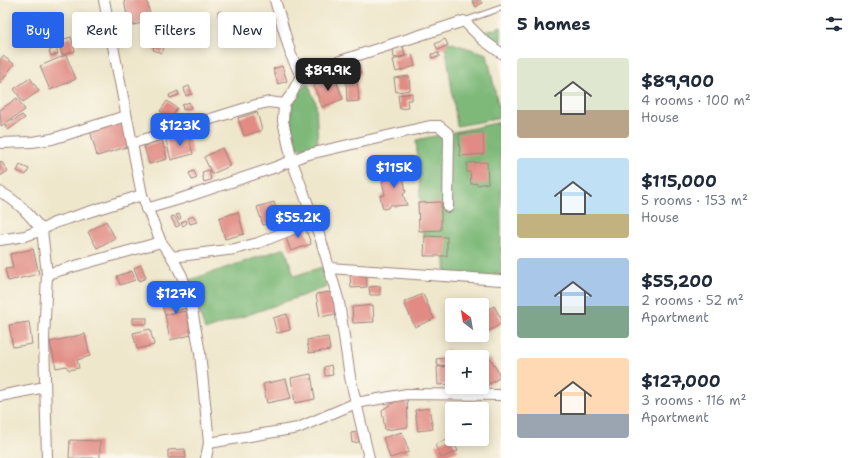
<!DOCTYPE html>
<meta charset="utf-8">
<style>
:root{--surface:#fff;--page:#f6f6f7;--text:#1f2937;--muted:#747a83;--accent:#2563eb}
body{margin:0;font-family:"Shantell Sans",sans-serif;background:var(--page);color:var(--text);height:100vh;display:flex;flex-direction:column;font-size:15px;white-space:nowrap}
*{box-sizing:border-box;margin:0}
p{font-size:13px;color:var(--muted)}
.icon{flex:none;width:22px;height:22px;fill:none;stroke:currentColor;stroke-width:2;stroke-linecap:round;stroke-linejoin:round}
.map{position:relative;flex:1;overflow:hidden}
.side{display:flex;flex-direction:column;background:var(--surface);width:360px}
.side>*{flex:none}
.guide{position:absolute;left:12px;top:12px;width:380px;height:36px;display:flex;gap:8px}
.needle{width:26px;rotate:329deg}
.controls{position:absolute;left:445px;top:298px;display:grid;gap:8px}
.controls a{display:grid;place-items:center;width:44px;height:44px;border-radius:4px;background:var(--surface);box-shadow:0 2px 10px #0003;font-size:20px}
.price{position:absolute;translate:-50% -34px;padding:0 9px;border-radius:8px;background:var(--accent);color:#fff;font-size:13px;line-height:26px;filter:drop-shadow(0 1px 2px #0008)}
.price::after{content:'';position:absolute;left:50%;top:24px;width:12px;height:9px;margin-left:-6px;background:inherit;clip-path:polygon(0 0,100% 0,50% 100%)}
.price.on{background:#222;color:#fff}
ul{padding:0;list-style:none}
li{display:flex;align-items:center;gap:12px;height:100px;padding:0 16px}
li span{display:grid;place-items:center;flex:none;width:112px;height:80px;border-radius:4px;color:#555}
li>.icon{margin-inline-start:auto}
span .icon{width:48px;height:48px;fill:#fffc;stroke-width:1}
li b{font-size:17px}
h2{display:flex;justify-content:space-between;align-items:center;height:48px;padding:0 16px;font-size:17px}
.tag{padding:0 14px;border-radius:4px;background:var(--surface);box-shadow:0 2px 10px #0003;font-size:14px;line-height:36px}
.tag.on{background:var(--accent);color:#fff}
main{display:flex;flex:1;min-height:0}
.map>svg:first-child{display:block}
</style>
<main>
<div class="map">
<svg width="501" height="458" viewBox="0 0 501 458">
<rect width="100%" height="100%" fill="#fbf7ec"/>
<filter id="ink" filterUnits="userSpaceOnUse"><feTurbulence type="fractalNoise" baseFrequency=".025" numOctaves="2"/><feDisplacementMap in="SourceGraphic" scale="8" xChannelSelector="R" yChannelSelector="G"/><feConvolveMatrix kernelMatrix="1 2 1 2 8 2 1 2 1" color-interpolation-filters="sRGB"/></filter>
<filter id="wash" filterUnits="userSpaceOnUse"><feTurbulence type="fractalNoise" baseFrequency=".012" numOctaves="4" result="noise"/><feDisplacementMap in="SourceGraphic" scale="16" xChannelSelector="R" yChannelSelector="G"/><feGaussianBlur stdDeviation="0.9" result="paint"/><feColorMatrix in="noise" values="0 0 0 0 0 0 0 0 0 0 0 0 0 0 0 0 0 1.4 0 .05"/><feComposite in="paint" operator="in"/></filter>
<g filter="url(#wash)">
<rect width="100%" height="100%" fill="#efe7cc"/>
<g fill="#7eb979" stroke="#646c52">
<polygon points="501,27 501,54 479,34"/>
<polygon points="445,41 487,54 501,118 457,126"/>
<path d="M308 84 316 103 318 145 303 149 298 148C289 126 285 98 308 84Z"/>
<polygon points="501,122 501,283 446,281 444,244 423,236 416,140"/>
<polygon points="285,248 294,276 322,267 327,287 205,330 189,280"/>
</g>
<g id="blocks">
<g fill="#e18b84">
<polygon points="124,0 147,0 151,21 129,26"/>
<polygon points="472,0 480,0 482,3 476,7"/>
<polygon points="221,11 223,19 220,19 218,12"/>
<polygon points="71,37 75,51 62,55 58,41"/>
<polygon points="445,39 448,45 438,50 435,44"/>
<polygon points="154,45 164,48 162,53 153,50"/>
<polygon points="403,46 405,56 394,58 393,48"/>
<polygon points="56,48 58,54 51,56 49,51"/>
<polygon points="439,53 439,57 432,58 431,54"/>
<polygon points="412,54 415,66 396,72 393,60"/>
<polygon points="66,55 76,79 50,90 40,66"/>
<polygon points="3,56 14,64 0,84 0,60"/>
<polygon points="359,64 361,74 350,76 348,66"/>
<polygon points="282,66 287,81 278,84 273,69"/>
<polygon points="318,72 322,79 314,84 310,77"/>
<polygon points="409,76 410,90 396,92 394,78"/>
<polygon points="30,78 39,91 23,102 14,89"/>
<polygon points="335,78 343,99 322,107 314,86"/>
<polygon points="346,79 357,79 359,101 347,102"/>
<polygon points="189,86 192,94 186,96 184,88"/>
<polygon points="178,91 179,95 170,98 169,95"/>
<polygon points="412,93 412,100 407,100 408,108 400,109 398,95"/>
<polygon points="17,98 25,110 1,126 0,110"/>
<polygon points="167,101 177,108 171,118 160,111"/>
<polygon points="189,102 191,108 183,110 182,105"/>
<polygon points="257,112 262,130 244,136 238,118"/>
<polygon points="22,115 25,118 8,130 5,126"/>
<polygon points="122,120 130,146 97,156 90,130"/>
<polygon points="483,132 484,154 460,156 459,134"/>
<polygon points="188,134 193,154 171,160 166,140"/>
<polygon points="162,140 167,159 149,164 144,146"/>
<polygon points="222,148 230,166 212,174 204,157"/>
<polygon points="1,161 8,171 0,176 0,162"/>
<polygon points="487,162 488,183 477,185 476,183 471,184 470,172 467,172 467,163"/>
<polygon points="20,165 29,169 26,175 17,171"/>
<polygon points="401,166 406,192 403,194 407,205 394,206 391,204 388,208 383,209 380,196 385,195 382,181 390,179 388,168"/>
<polygon points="209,170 211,180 204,182 202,172"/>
<polygon points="194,171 197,178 192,180 189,173"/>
<polygon points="274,202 280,220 263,225 257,207"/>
<polygon points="441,202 441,230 419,231 418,203"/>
<polygon points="238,212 244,234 225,239 219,218"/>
<polygon points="179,214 181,218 179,220 176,215"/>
<polygon points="174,216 180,225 176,227 171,217"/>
<polygon points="194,216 197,222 190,224 188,218"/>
<polygon points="186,220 187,223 183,226 181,223"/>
<polygon points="106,221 115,238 97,248 88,232"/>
<polygon points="305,227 311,244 291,251 285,235"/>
<polygon points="425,236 447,237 447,256 424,256"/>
<polygon points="33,249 39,274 8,281 5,269 13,268 10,254"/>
<polygon points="141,265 146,278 139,281 134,268"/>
<polygon points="132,271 135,280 120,285 117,276"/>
<polygon points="366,274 367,287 351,288 350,275"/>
<polygon points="380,286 380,295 370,295 369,287"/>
<polygon points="180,289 186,308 165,315 186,311 191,335 170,340 165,315 159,297"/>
<polygon points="332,292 336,314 320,317 316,294"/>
<polygon points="423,294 434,319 415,327 404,302"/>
<polygon points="373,305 374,322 353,323 352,307"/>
<polygon points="494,306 501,318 501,324 487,332 482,324 482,313"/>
<polygon points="287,314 290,330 277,333 273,318"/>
<rect x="133" y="318" width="14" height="6"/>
<polygon points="29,322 32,344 13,347 9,325"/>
<polygon points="150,329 154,345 137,349 133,333"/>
<polygon points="85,334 90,356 77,360 79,368 69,370 66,366 56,368 50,342"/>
<polygon points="328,337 330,350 309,353 307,340"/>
<polygon points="451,350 452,355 446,356 445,351"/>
<polygon points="446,358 447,365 438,366 436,359"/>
<polygon points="490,358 501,377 487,385 482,377 482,363"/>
<polygon points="331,365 333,375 325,376 324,367"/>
<polygon points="452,366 452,384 438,385 437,367"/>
<polygon points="311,374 315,399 295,403 291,378"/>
<polygon points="286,379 291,398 267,403 263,384"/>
<polygon points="407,394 408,427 385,430 382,410"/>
<polygon points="473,406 473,409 461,409 460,408"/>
<polygon points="429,408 433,429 418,431 415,410"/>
<polygon points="358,432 359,442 352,443 351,433"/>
<polygon points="402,432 409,452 390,458 383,438"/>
<polygon points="451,437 458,451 441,458 435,445"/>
<polygon points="70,440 100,441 100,458 69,458"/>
<polygon points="185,449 186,458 168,458 168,450"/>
</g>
</g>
</g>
<g filter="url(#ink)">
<use href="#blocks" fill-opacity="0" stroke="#9c837c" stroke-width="1"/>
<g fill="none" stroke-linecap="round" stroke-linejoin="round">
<g stroke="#9c837c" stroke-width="7">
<polyline id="lane" points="464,21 501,8"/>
</g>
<g stroke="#9c837c" stroke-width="12">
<g id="street">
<polyline points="104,0 142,195 161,242 172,257 182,276 192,310 200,353 209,443 206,458"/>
<polyline points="275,0 291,55 301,76 340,61 464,21 483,40 501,53"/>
<polyline points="301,76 291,95 284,104 283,121 292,161 321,240 339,302 350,377 369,458"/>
<polyline points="0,143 32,142 52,139 126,116"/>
<polyline points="133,143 256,105 269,102 284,104"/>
<path d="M0 192C18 201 29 215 42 230L25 236 0 240"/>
<polyline points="146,209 180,199 276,167 305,155 430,126 439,126 449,134 448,207"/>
<polyline points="172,257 235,249 258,243 313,221"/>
<polyline points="329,268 501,280"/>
<polyline points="47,274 161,242"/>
<polyline points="0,396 45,387"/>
<polyline points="209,443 298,428 356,403 407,394 501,395"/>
<polyline points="47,458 44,339 47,274 42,230 54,223 142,195"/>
</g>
</g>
<use href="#lane" stroke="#fff" stroke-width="5"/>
<use href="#street" stroke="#fff" stroke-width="10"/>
</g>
</g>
</svg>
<div class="controls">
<a><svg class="needle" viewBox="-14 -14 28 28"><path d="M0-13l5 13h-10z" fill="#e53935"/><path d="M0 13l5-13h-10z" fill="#747a83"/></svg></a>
<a>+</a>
<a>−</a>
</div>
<b class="price on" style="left:328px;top:92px">$89.9K</b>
<b class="price" style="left:180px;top:147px">$123K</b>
<b class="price" style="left:394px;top:189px">$115K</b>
<b class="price" style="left:298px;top:239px">$55.2K</b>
<b class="price" style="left:176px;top:315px">$127K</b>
<div class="guide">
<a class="tag on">Buy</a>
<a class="tag">Rent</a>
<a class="tag">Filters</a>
<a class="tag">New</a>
</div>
</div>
<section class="side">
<h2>5 homes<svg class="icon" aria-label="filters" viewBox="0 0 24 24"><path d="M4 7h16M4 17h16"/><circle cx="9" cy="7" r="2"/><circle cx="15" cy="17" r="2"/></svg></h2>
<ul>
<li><span style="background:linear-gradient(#dfe7d0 65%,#b9a48a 0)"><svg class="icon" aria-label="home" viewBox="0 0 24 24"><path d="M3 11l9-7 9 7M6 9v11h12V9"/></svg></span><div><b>$89,900</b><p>4 rooms · 100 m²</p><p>House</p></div></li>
<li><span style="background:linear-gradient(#bfe0f5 70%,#c2b280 0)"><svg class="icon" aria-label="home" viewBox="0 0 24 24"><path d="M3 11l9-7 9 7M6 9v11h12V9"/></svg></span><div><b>$115,000</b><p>5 rooms · 153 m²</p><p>House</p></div></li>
<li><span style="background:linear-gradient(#a9c7e8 60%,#7fa58c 0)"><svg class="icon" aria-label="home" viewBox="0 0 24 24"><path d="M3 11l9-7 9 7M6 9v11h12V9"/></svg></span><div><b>$55,200</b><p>2 rooms · 52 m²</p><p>Apartment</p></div></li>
<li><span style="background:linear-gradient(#ffd9b3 70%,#9aa5b1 0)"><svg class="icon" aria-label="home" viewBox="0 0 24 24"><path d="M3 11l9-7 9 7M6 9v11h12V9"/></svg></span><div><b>$127,000</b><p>3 rooms · 116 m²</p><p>Apartment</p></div></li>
</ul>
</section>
</main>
